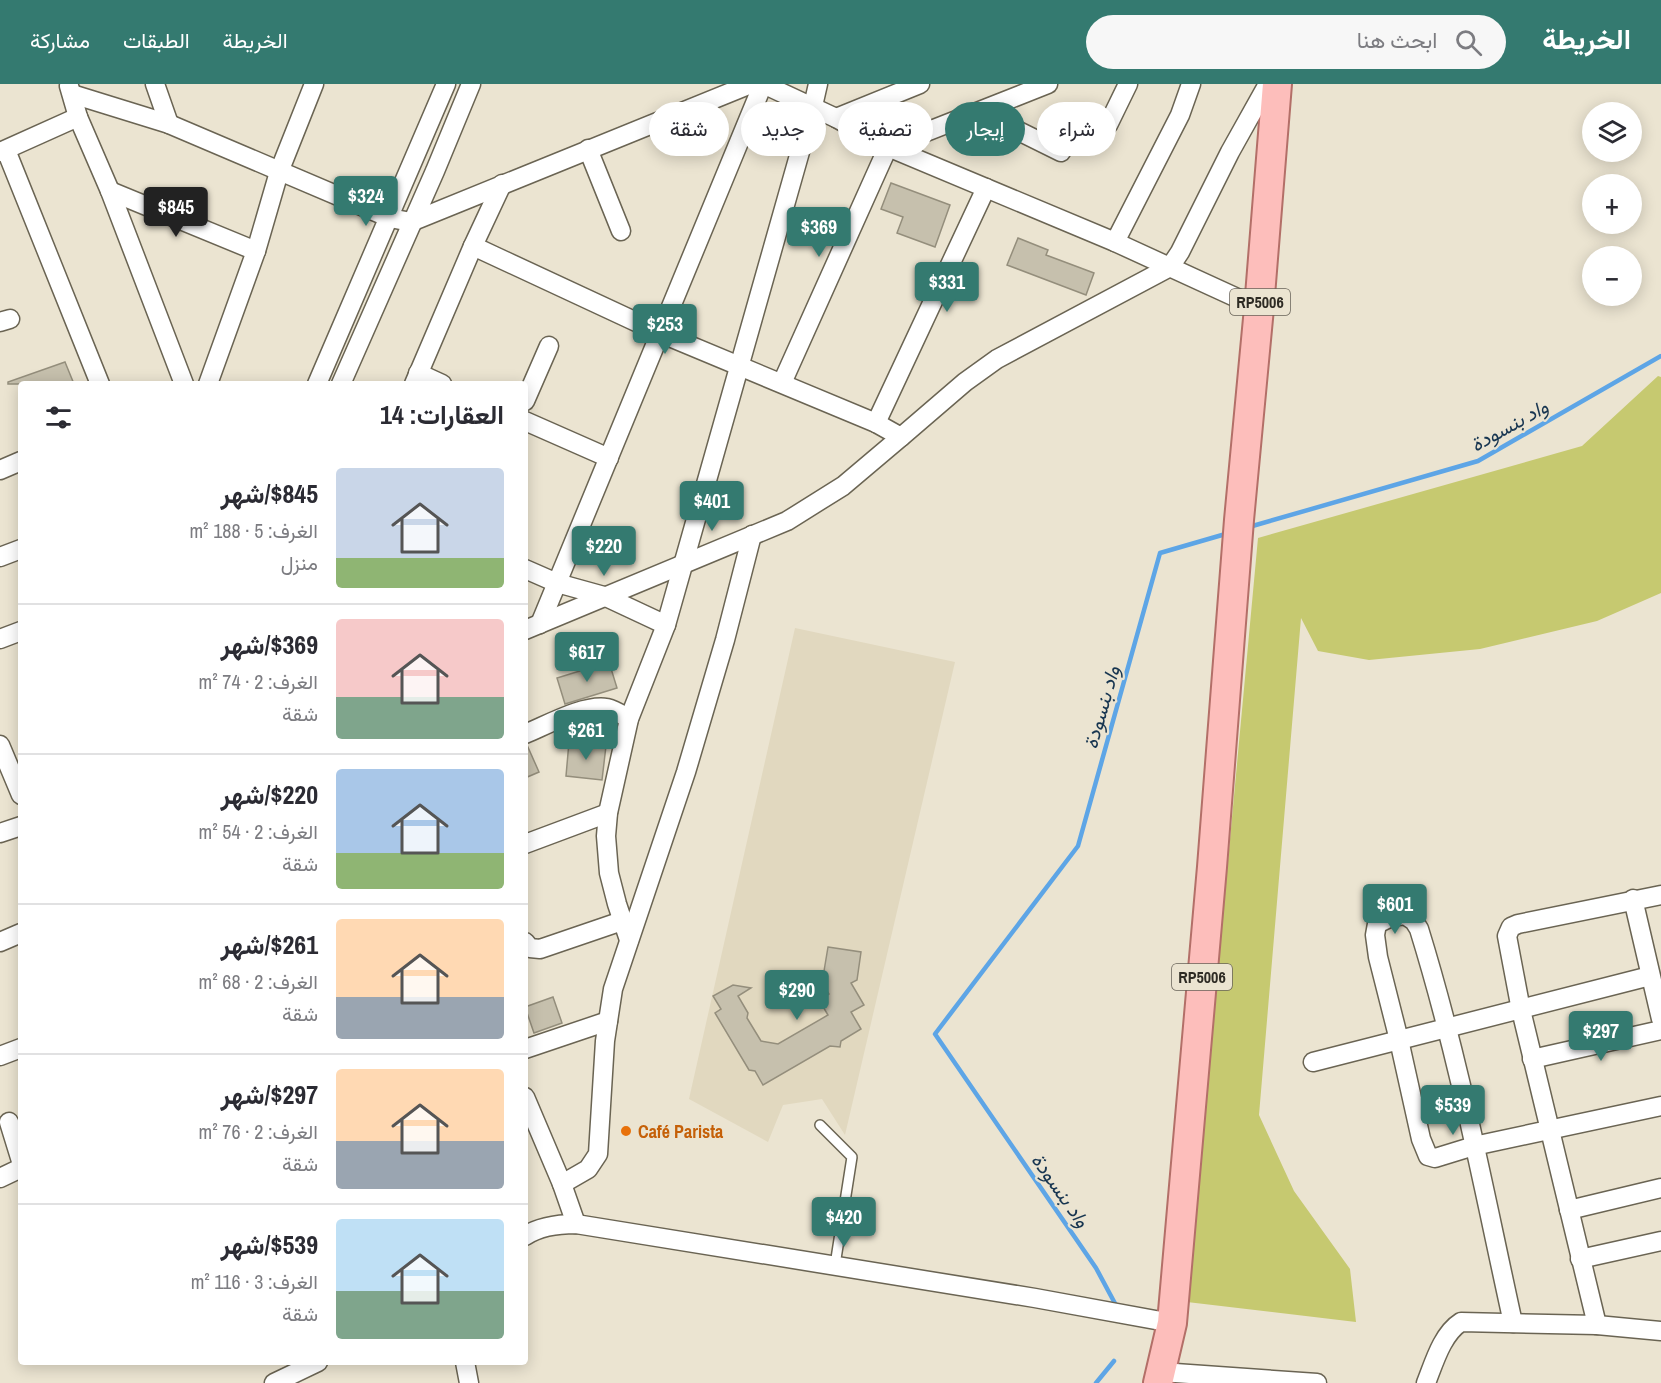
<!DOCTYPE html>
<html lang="ar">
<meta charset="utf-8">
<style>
:root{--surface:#fff;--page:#f7f7f7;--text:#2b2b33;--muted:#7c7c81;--line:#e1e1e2;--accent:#347a70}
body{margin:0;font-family:"Archivo Narrow",Vazirmatn,sans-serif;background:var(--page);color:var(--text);direction:rtl;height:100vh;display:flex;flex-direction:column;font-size:22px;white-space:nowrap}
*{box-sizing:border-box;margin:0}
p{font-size:20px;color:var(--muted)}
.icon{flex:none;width:33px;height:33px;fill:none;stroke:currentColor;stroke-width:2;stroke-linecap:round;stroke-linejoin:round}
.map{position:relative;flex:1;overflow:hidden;direction:ltr}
.sheet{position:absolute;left:18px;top:297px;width:510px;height:984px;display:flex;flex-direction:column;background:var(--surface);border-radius:6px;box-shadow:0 3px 15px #0003;direction:rtl}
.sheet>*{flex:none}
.guide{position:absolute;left:546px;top:18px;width:570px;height:54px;direction:rtl;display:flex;gap:12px}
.controls{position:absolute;left:1582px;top:18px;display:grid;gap:12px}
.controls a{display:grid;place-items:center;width:60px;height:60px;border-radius:50%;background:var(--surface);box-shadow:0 3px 15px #0003;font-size:30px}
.price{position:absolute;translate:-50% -51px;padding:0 14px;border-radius:6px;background:var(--accent);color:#fff;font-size:20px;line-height:39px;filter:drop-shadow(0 2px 3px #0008)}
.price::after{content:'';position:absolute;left:50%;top:36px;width:18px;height:14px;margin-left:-9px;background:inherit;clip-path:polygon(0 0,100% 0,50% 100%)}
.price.selected{background:#222;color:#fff}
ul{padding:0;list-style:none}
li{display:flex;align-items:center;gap:18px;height:150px;padding:0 24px}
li+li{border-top:2px solid var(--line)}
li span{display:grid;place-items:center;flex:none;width:168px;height:120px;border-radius:6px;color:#555}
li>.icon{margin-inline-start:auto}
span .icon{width:72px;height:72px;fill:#fffc;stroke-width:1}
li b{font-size:26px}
h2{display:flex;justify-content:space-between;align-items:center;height:72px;padding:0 24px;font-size:26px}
.tag{padding:0 21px;border-radius:27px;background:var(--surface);box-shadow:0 3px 15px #0003;font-size:21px;line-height:54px}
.tag.selected{background:var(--accent);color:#fff}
header{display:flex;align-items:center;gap:36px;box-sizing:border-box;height:84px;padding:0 30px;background:var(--accent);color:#fff}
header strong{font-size:28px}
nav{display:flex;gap:33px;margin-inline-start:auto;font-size:21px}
.search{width:420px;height:54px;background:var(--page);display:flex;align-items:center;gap:15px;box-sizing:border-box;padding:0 21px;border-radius:33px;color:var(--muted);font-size:22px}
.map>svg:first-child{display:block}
</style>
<header>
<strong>الخريطة</strong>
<div class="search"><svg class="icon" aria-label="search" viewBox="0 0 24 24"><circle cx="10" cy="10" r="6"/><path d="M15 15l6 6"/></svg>ابحث هنا</div>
<nav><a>الخريطة</a><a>الطبقات</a><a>مشاركة</a></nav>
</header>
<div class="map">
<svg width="1661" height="1299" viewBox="0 0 1661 1299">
<rect width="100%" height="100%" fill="#ebe4d1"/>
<polygon fill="#e1d8bf" points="795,544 955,578 845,1051 822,1015 783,1021 768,1058 689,1015"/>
<polygon fill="#c6c970" points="1658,292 1661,293 1661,509 1597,537 1480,565 1369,576 1318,567 1301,534 1259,1031 1294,1107 1350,1185 1356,1238 1187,1218 1258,454 1582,362"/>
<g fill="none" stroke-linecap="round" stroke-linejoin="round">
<g stroke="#5da5e6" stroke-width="4.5">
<polyline points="1249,443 1478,377 1661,272"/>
<polyline points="1118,1225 1096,1184 935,950 1078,762 1160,469 1229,449"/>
<polyline points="1096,1299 1114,1277"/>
</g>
</g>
<g fill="#c6c0ad" stroke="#948e7c" stroke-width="1.5">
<polygon points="891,99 950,121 935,163 897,149 903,133 881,125"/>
<polygon points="1018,154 1048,166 1046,171 1094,189 1086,211 1007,181"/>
<polygon points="65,278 74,300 8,300 8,298"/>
<polygon points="609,578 617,604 565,620 557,594"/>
<polygon points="569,658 606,662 602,696 566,692"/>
<polygon points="525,661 527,661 539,688 525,694"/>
<polygon points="828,863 861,868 857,896 851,899 864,921 851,928 861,945 841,957 840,963 830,962 763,1001 755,987 749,986 715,929 721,925 713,912 733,901 751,904 738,912 748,929 747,934 761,957 778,960 828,931 819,916 829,910 822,899"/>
<polygon points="553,913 562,939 534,949 525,923"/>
</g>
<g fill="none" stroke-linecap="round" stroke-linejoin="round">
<g stroke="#6a6453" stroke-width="12">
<polyline id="lane" points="820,1041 852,1073 835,1181"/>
</g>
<g stroke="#6a6453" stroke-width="21">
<g id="street">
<polyline points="155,0 169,40"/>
<polyline points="763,0 836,34 888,63 1115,158 1259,224"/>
<polyline points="69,2 78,33 110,107 184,300"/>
<polyline points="72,10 169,40 390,134 411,138 751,0"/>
<polyline points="980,28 1061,68"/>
<polyline points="836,34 920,0"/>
<polyline points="1108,41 1128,0"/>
<polyline points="588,65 621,147"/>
<polyline points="6,66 100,300"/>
<polyline points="0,68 78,33"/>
<polyline points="110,107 256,167"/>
<polyline points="1115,158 1180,31 1191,0"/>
<polyline points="473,162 660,249 876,339 901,353 965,298 997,275 1170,183 1180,168 1230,68 1268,0"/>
<polyline points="0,238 10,235"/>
<polyline points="418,289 442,300"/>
<polyline points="782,299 888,63 1048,0"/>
<polyline points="208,300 256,167 279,88 314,0"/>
<polyline points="317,300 446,0"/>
<polyline points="341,300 435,87 471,0"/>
<polyline points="414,300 473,162 502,100"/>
<polyline points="525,317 549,262"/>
<polyline points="525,337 609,374"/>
<polyline points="876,339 986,104"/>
<polyline points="0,386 21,377"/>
<polyline points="0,473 21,465"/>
<polyline points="525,485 557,499 604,512 666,541"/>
<polyline points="540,540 763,0"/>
<polyline points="525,546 787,437 843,402 901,353"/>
<polyline points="0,555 21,547"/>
<path d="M525 650C547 641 584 620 607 624 616 626 622 631 629 635"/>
<polyline points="0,661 21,711"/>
<polyline points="0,749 21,742"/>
<polyline points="525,760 608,729"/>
<polyline points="1633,815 1661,935"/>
<polyline points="629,856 617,820 609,789 606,752 608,729 629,635 666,541 813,22 818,0"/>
<polyline points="0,858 21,849"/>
<polyline points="525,858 530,864 540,865 622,837"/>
<polyline points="525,965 608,937"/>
<polyline points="0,972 21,964"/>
<polyline points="1532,975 1661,946"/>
<polyline points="1313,978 1650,892"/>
<polyline points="525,1013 562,1100 576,1140"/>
<polyline points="9,1038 21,1077"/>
<polyline points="0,1094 21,1084"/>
<polyline points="562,1100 588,1085 598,1070 605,957 613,905 686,688 725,556 752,451"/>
<polyline points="1569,1126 1661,1104"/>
<path d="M525 1152C540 1142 558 1140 576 1140L1035 1214 1172 1239"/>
<polyline points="1580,1175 1661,1157"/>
<path d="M1513 1239C1484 1107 1459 974 1419 845L1414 837 1405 831 1391 833 1377 840 1375 851 1378 873 1399 956 1421 1055 1428 1072 1435 1074 1474 1062 1661 1022"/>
<polyline points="1597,1241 1521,926 1507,852 1511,843 1518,840 1661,811"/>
<polyline points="465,1278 469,1299"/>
<polyline points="1161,1288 1317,1299"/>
<polyline points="274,1299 318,1278"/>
<path d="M1426 1299C1434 1279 1442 1250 1461 1238L1597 1241 1661 1247"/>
</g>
</g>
<g stroke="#b36f68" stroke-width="32">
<polyline id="primary" points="1158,1299 1172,1239 1212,783 1239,436 1259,224 1277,0"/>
</g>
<use href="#lane" stroke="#fff" stroke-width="9"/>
<use href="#street" stroke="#fff" stroke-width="18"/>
<use href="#primary" stroke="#fdbebb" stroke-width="28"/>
</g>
<circle fill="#e8710a" stroke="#ebe4d1" stroke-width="2" cx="626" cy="1047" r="6"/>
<g text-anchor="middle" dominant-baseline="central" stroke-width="4.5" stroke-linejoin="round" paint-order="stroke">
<g fill="#ebe4d1" stroke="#676258" stroke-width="1.5">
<rect x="1230" y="205" width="60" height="26" rx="4.5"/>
<rect x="1172" y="880" width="60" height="26" rx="4.5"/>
</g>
<g font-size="16" font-weight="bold" fill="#2e2b24">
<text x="1260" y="218">RP5006</text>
<text x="1202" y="893">RP5006</text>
</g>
<g font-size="18" font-weight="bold" fill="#c56008" stroke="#ebe4d1" text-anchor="start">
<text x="638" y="1047">Café Parista</text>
</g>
<g font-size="20" font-style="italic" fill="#173550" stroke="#ebe4d1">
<text transform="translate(1509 341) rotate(-29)">واد بنسودة</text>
<text transform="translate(1101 623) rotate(-74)">واد بنسودة</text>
<text transform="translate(1061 1106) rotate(55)">واد بنسودة</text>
</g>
</g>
</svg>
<div class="controls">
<a><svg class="icon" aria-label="layers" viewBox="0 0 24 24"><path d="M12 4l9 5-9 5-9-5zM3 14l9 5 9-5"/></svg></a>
<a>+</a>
<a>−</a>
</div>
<b class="price" style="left:366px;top:143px">$324</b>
<b class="price selected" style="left:176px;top:154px">$845</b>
<b class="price" style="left:819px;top:174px">$369</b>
<b class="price" style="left:947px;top:229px">$331</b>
<b class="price" style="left:665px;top:271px">$253</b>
<b class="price" style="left:712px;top:448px">$401</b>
<b class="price" style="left:604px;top:493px">$220</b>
<b class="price" style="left:587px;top:599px">$617</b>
<b class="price" style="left:586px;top:677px">$261</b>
<b class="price" style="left:1395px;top:851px">$601</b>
<b class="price" style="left:797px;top:937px">$290</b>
<b class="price" style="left:1601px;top:978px">$297</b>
<b class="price" style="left:1453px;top:1052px">$539</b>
<b class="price" style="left:844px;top:1164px">$420</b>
<div class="guide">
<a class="tag">شراء</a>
<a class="tag selected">إيجار</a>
<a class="tag">تصفية</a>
<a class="tag">جديد</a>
<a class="tag">شقة</a>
</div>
<section class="sheet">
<h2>العقارات: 14<svg class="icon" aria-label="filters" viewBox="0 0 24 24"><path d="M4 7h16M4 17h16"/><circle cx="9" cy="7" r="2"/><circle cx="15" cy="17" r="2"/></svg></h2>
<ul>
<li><span style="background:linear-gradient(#c9d6e8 75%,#8fb573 0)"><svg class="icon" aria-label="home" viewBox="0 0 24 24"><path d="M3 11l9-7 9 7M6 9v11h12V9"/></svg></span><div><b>$845/شهر</b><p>الغرف: 5 · 188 m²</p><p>منزل</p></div></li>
<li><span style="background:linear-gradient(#f6c9c9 65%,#7fa58c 0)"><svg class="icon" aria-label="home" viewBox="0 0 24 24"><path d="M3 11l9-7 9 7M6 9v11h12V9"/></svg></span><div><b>$369/شهر</b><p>الغرف: 2 · 74 m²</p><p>شقة</p></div></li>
<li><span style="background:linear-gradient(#a9c7e8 70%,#8fb573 0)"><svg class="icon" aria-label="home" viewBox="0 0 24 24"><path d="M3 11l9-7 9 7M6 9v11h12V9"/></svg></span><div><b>$220/شهر</b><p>الغرف: 2 · 54 m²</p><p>شقة</p></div></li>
<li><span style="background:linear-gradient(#ffd9b3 65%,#9aa5b1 0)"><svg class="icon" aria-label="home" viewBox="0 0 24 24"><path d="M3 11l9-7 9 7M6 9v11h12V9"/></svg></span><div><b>$261/شهر</b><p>الغرف: 2 · 68 m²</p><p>شقة</p></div></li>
<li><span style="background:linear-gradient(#ffd9b3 60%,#9aa5b1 0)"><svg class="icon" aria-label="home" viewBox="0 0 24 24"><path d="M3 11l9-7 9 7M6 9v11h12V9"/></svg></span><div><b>$297/شهر</b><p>الغرف: 2 · 76 m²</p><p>شقة</p></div></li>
<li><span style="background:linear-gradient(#bfe0f5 60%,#7fa58c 0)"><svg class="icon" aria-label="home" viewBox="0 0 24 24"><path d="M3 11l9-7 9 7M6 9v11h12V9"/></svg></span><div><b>$539/شهر</b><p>الغرف: 3 · 116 m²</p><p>شقة</p></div></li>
</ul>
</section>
</div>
